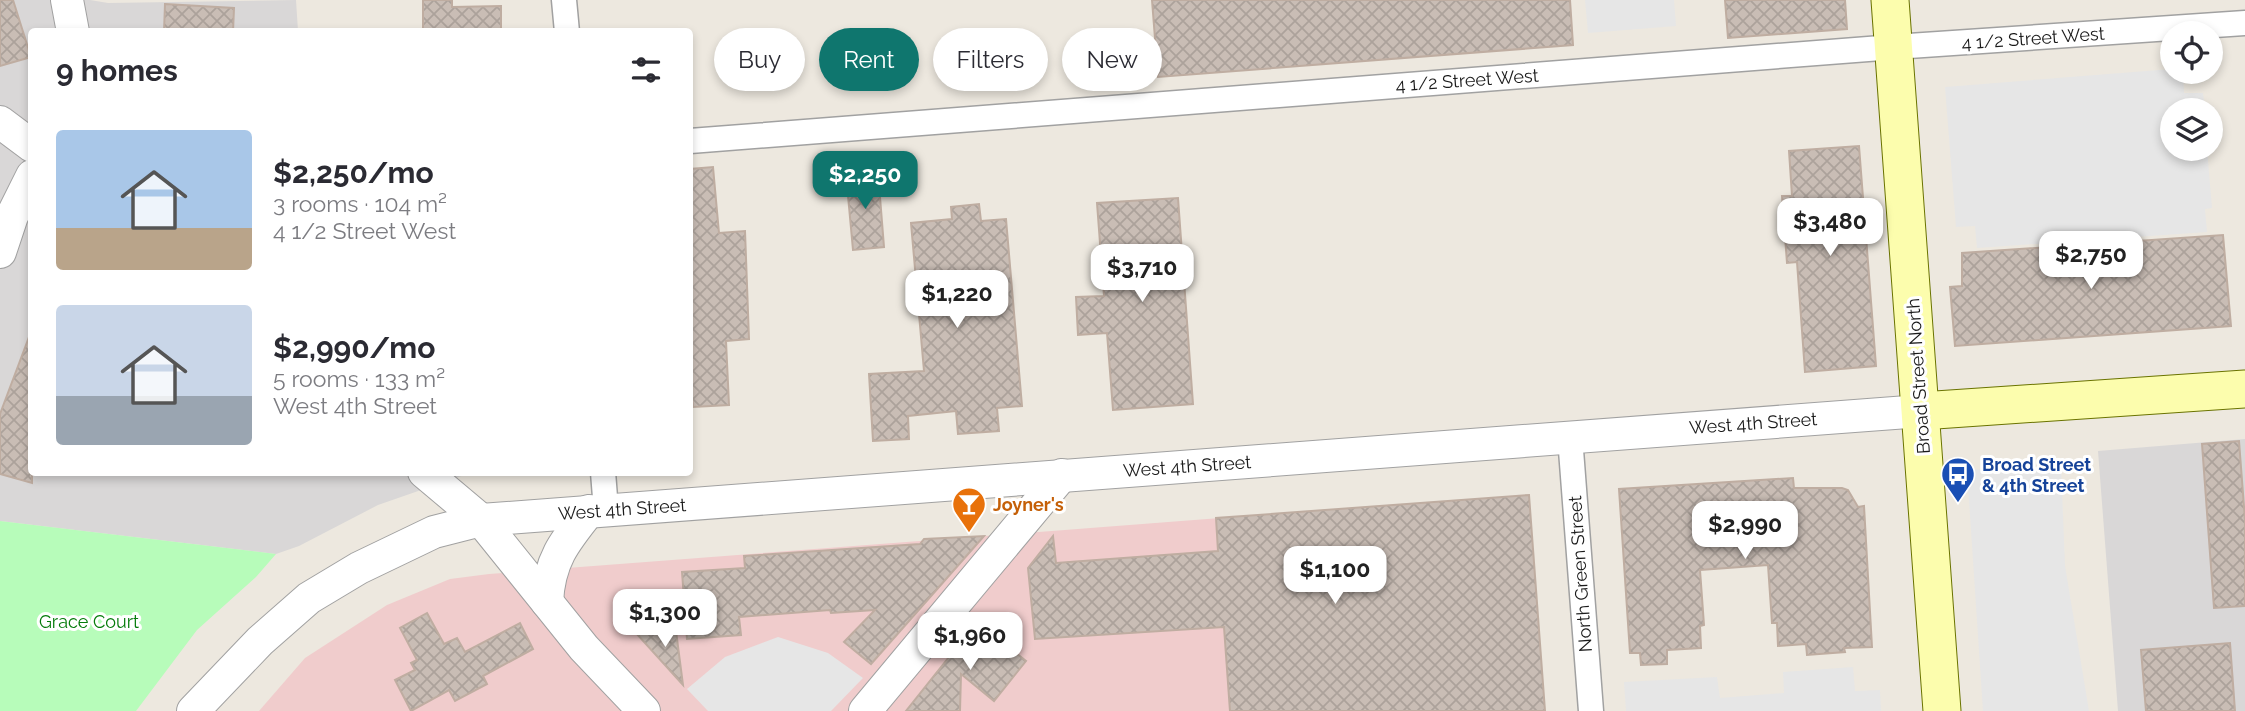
<!DOCTYPE html>
<meta charset="utf-8">
<style>
:root{--surface:#fff;--page:#f2f2f3;--text:#2b2b33;--muted:#7c7c81;--accent:#0f766e}
body{margin:0;font-family:Raleway,sans-serif;background:var(--page);color:var(--text);height:100vh;display:flex;flex-direction:column;font-size:26px;white-space:nowrap}
*{box-sizing:border-box;margin:0}
p{font-size:23px;color:var(--muted)}
.icon{flex:none;width:38px;height:38px;fill:none;stroke:currentColor;stroke-width:2;stroke-linecap:round;stroke-linejoin:round}
.map{position:relative;flex:1;overflow:hidden}
.sheet{position:absolute;left:28px;top:28px;width:665px;height:448px;display:flex;flex-direction:column;background:var(--surface);border-radius:7px;box-shadow:0 4px 10px #0003}
.sheet>*{flex:none}
.top-card{position:absolute;left:714px;top:28px;width:665px;height:63px;display:flex;gap:14px}
.controls{position:absolute;left:2160px;top:21px;display:grid;gap:14px}
.controls a{display:grid;place-items:center;width:63px;height:63px;border-radius:50%;background:var(--surface);box-shadow:0 4px 10px #0003;font-size:35px}
.price{position:absolute;translate:-50% -60px;padding:0 16px;border-radius:14px;background:#fff;color:#222;font-size:23px;line-height:46px;filter:drop-shadow(0 2px 4px #0008)}
.price::after{content:'';position:absolute;left:50%;top:42px;width:21px;height:16px;margin-left:-10px;background:inherit;clip-path:polygon(0 0,100% 0,50% 100%)}
.price.active{background:var(--accent);color:#fff}
ul{padding:0;list-style:none}
li{display:flex;align-items:center;gap:21px;height:175px;padding:0 28px}
li span{display:grid;place-items:center;flex:none;width:196px;height:140px;border-radius:7px;color:#555}
li>.icon{margin-inline-start:auto}
span .icon{width:84px;height:84px;fill:#fffc;stroke-width:1}
li b{font-size:30px}
h2{display:flex;justify-content:space-between;align-items:center;height:84px;padding:0 28px;font-size:30px}
.pill{padding:0 24px;border-radius:32px;background:var(--surface);box-shadow:0 4px 10px #0003;font-size:24px;line-height:63px}
.pill.active{background:var(--accent);color:#fff}
.map>svg:first-child{display:block}
</style>
<div class="map">
<svg width="2245" height="711" viewBox="0 0 2245 711">
<defs>
<pattern id="building-cross-hatch" width="8" height="8" patternUnits="userSpaceOnUse" patternTransform="scale(1.75)"><rect width="8" height="8" fill="#c9bdb5"/><path d="M0 0l8 8M0 8l8-8" fill="none" stroke="#aca29b"/></pattern>
</defs>
<rect width="100%" height="100%" fill="#ede8df"/>
<g fill="#d9d7d7">
<polygon points="0,0 90,0 108,3 296,0 298,31 32,32 32,472 470,473 378,505 299,546 276,554 0,521"/>
<polygon points="2245,439 2245,711 2118,711 2098,451"/>
</g>
<polygon fill="#f0cccc" points="1233,517 1239,711 259,711 305,658 387,605 450,579 489,574"/>
<polygon fill="#b7fcba" points="0,521 276,554 256,577 197,630 136,711 0,711"/>
<g fill="#e6e6e6">
<polygon points="1585,0 1674,0 1676,26 1588,33"/>
<polygon points="2172,69 2172,72 2183,72 2184,93 2203,93 2205,110 2172,110 2172,149 2207,149 2212,208 2205,209 2207,232 1977,248 1975,226 1956,227 1945,87"/>
<polygon points="2061,465 2065,566 2089,711 1983,711 1967,470"/>
<polygon points="778,637 828,653 863,678 831,711 708,711 687,689 725,657"/>
<polygon points="1853,667 1855,691 1880,690 1881,711 1626,711 1624,682 1717,677 1720,698 1784,693 1783,672"/>
</g>
<g fill="url(#building-cross-hatch)" stroke="#bfada1" stroke-width="2">
<polygon points="0,0 13,0 31,57 0,66"/>
<polygon points="423,0 452,0 452,7 501,6 501,32 423,32"/>
<polygon points="1152,0 1570,0 1573,45 1158,77"/>
<polygon points="1725,0 1845,0 1847,29 1728,38"/>
<polygon points="165,4 234,8 233,32 164,32"/>
<polygon points="1859,146 1876,366 1805,372 1797,262 1787,263 1782,196 1792,196 1789,151"/>
<polygon points="713,167 719,233 745,231 749,339 726,341 729,405 693,407 691,387 690,387 690,169"/>
<polygon points="878,172 884,247 853,250 846,174"/>
<polygon points="1178,198 1193,404 1113,410 1107,333 1078,335 1076,297 1104,296 1097,203"/>
<polygon points="979,204 981,221 1006,219 1022,406 997,408 999,431 958,434 956,411 908,416 909,439 873,441 869,374 924,371 911,223 952,219 951,207"/>
<polygon points="2223,235 2231,326 1955,346 1950,287 1962,286 1962,253"/>
<polygon points="29,337 32,337 32,483 0,474 0,414"/>
<polygon points="2239,441 2245,520 2245,606 2214,608 2202,444"/>
<polygon points="1793,478 1794,488 1842,488 1848,490 1858,507 1864,506 1872,647 1844,648 1845,652 1807,655 1806,644 1778,646 1777,623 1772,623 1768,565 1700,570 1704,625 1700,626 1701,648 1667,650 1667,664 1641,665 1640,653 1630,653 1619,489"/>
<polygon points="1529,495 1545,711 1230,711 1224,627 1035,639 1028,568 1053,536 1056,563 1218,551 1216,518"/>
<polygon points="984,536 871,664 844,642 875,610 831,613 830,610 739,617 741,635 687,639 682,572 745,568 744,556 920,544 924,539"/>
<polygon points="427,613 444,644 457,638 465,652 520,623 533,649 483,676 487,684 455,701 449,690 411,711 395,680 415,670 411,663 417,660 400,628"/>
<polygon points="977,622 1026,661 994,701 961,674 960,711 906,711"/>
<polygon points="676,631 683,685 635,632"/>
<polygon points="2230,643 2235,711 2146,711 2141,650"/>
</g>
<g fill="none" stroke-linecap="round" stroke-linejoin="round">
<g stroke="#a1a1a1" stroke-width="27">
<g id="minor">
<polyline points="564,0 567,32"/>
<polyline points="690,141 1894,47 2245,23"/>
<polyline points="1570,437 1591,711"/>
<polyline points="603,472 606,510"/>
</g>
</g>
<g stroke="#a1a1a1" stroke-width="34">
<g id="tertiary">
<polyline points="67,0 73,32"/>
<polyline points="0,122 32,146"/>
<polyline points="0,252 12,216 32,176"/>
<polyline points="424,472 481,520 584,648 644,711"/>
<path d="M547 602C549 561 564 542 589 511"/>
<polyline points="193,711 260,641 309,598 359,568 434,532 481,520 1921,411"/>
<polyline points="865,711 1062,475"/>
</g>
</g>
<g stroke="#6a7300" stroke-width="39">
<g id="secondary">
<polyline points="1890,0 1942,711"/>
<polyline points="1921,411 2245,389"/>
</g>
</g>
<use href="#minor" stroke="#fff" stroke-width="24"/>
<use href="#tertiary" stroke="#fff" stroke-width="32"/>
<use href="#secondary" stroke="#fcfdad" stroke-width="37"/>
</g>
<defs>
<g id="bus-pin" transform="scale(1.75)"><path d="M0 17L-7.5 6A9.5 9.5 0 1 1 7.5 6Z" fill="#1a4fb4" stroke="#fff"/><path d="M-5-6H5V4H4V6H2V4H-2V6H-4V4H-5ZM-3.5-4V0h7V-4ZM-3.5 1.2v1.5H-2V1.2ZM2 1.2v1.5H3.5V1.2Z" fill="#fff"/></g>
<g id="bar-pin" transform="scale(1.75)"><path d="M0 17L-7.5 6A9.5 9.5 0 1 1 7.5 6Z" fill="#e8710a" stroke="#fff"/><path d="M-6-5H6L.8 .8V4.5H3.5V6h-7V4.5H-.8V.8Z" fill="#fff"/></g>
</defs>
<g fill-rule="evenodd">
<use href="#bus-pin" x="1958" y="474"/>
<use href="#bar-pin" x="969" y="504"/>
</g>
<g text-anchor="middle" dominant-baseline="central" stroke-width="6" stroke-linejoin="round" paint-order="stroke">
<g font-size="18" fill="#1a1a1a" stroke="#fff">
<text transform="translate(2033 38) rotate(-4)">4 1/2 Street West</text>
<text transform="translate(1467 80) rotate(-4)">4 1/2 Street West</text>
<text transform="translate(1918 376) rotate(-94)">Broad Street North</text>
<text transform="translate(1753 423) rotate(-4)">West 4th Street</text>
<text transform="translate(1187 466) rotate(-4)">West 4th Street</text>
<text transform="translate(622 509) rotate(-4)">West 4th Street</text>
<text transform="translate(1580 574) rotate(-94)">North Green Street</text>
</g>
<g font-size="18" font-weight="bold" fill="#164399" stroke="#fff" text-anchor="start">
<text x="1982" y="464">Broad Street<tspan x="1982" dy="21">&amp; 4th Street</tspan></text>
</g>
<g font-size="18" font-weight="bold" fill="#c56008" stroke="#fff" text-anchor="start">
<text x="993" y="504">Joyner's</text>
</g>
<g font-size="18" fill="#057c0b" stroke="#fff">
<text x="89" y="621">Grace Court</text>
</g>
</g>
</svg>
<div class="controls">
<a><svg class="icon" aria-label="locate" viewBox="0 0 24 24"><circle cx="12" cy="12" r="6"/><path d="M12 2v4M12 18v4M2 12h4M18 12h4"/></svg></a>
<a><svg class="icon" aria-label="layers" viewBox="0 0 24 24"><path d="M12 4l9 5-9 5-9-5zM3 14l9 5 9-5"/></svg></a>
</div>
<b class="price active" style="left:865px;top:211px">$2,250</b>
<b class="price" style="left:1830px;top:258px">$3,480</b>
<b class="price" style="left:2091px;top:291px">$2,750</b>
<b class="price" style="left:1142px;top:304px">$3,710</b>
<b class="price" style="left:957px;top:330px">$1,220</b>
<b class="price" style="left:1745px;top:561px">$2,990</b>
<b class="price" style="left:1335px;top:606px">$1,100</b>
<b class="price" style="left:665px;top:649px">$1,300</b>
<b class="price" style="left:970px;top:672px">$1,960</b>
<div class="top-card">
<a class="pill">Buy</a>
<a class="pill active">Rent</a>
<a class="pill">Filters</a>
<a class="pill">New</a>
</div>
<section class="sheet">
<h2>9 homes<svg class="icon" aria-label="filters" viewBox="0 0 24 24"><path d="M4 7h16M4 17h16"/><circle cx="9" cy="7" r="2"/><circle cx="15" cy="17" r="2"/></svg></h2>
<ul>
<li><span style="background:linear-gradient(#a9c7e8 70%,#b9a48a 0)"><svg class="icon" aria-label="home" viewBox="0 0 24 24"><path d="M3 11l9-7 9 7M6 9v11h12V9"/></svg></span><div><b>$2,250/mo</b><p>3 rooms · 104 m²</p><p>4 1/2 Street West</p></div></li>
<li><span style="background:linear-gradient(#c9d6e8 65%,#9aa5b1 0)"><svg class="icon" aria-label="home" viewBox="0 0 24 24"><path d="M3 11l9-7 9 7M6 9v11h12V9"/></svg></span><div><b>$2,990/mo</b><p>5 rooms · 133 m²</p><p>West 4th Street</p></div></li>
</ul>
</section>
</div>
